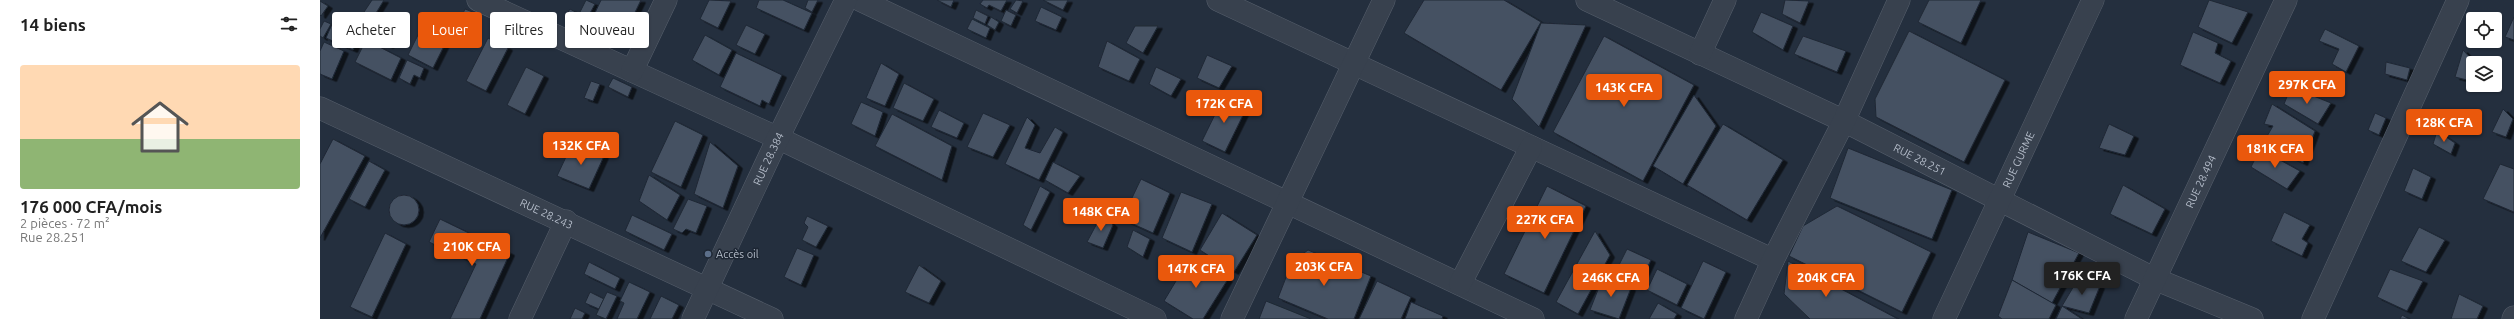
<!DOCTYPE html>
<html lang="fr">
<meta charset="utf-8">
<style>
:root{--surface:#fff;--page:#f6f6f6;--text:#222;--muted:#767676;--line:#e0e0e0;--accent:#ea580c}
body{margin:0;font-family:Ubuntu,sans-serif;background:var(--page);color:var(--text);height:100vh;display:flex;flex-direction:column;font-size:15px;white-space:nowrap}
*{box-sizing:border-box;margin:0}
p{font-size:13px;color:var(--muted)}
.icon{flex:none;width:22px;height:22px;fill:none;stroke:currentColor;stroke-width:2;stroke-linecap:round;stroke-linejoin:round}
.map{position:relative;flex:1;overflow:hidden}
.side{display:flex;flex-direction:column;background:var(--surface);width:320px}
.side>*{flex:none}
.top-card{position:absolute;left:12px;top:12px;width:380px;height:36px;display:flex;gap:8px}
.controls{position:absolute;left:2146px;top:12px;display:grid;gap:8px}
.controls a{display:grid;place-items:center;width:36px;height:36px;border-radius:4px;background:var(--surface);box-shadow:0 1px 3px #0004;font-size:20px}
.price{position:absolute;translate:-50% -34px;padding:0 9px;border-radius:4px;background:var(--accent);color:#fff;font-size:13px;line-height:26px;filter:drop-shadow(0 1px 2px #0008)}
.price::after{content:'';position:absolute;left:50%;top:24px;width:12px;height:9px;margin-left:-6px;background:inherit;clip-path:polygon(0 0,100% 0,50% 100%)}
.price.active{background:#222;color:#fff}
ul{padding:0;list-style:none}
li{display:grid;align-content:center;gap:8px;height:212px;padding:0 20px}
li+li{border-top:1px solid var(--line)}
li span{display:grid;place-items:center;height:124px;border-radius:4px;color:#555}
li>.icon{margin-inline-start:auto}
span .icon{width:72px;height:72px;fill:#fffc;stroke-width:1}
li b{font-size:17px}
h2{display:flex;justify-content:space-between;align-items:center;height:48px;padding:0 20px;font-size:17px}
.chip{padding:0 14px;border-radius:4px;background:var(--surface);box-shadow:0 1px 3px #0004;font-size:14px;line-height:36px}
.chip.active{background:var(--accent);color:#fff}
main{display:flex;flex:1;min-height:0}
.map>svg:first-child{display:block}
</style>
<main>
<section class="side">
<h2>14 biens<svg class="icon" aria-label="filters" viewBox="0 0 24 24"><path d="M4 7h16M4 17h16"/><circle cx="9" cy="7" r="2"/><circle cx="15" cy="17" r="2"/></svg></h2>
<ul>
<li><span style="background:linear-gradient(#ffd9b3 60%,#8fb573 0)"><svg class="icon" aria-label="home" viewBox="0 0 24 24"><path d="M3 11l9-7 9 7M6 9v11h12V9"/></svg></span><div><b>176 000 CFA/mois</b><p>2 pièces · 72 m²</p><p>Rue 28.251</p></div></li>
</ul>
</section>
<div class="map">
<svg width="2194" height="319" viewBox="0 0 2194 319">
<defs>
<filter id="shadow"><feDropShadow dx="4.5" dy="2.5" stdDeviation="0" flood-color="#0009"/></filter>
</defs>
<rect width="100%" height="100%" fill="#242f3e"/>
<g fill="#455162" stroke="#1f2835" filter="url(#shadow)">
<polygon points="52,0 64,0 53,18 44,12"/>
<polygon points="266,0 275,4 263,26 245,17 250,9 259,14"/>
<polygon points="281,0 321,0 306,31 274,15"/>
<polygon points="389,0 411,1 398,28 380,19"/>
<polygon points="439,0 463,0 492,13 484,30 436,8"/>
<polygon points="488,0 498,0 492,12 485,8"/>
<polygon points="617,0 634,0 631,7"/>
<polygon points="663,0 687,0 681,11 669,5 667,8 660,4"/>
<polygon points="696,0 703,1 697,13 690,9"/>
<polygon points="723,0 748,0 743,10"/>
<polygon points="1104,0 1184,0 1221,22 1181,90 1084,33"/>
<polygon points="1465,0 1489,1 1480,23 1462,14"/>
<polygon points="1609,0 1661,0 1641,43 1598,22"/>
<polygon points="1889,0 1928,12 1912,43 1878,27"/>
<polygon points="0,1 8,6 1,16 0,15"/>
<polygon points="721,7 742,17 736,30 715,21"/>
<polygon points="145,9 155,13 147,31 137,26"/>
<polygon points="656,10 668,16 665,24 653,18"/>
<polygon points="686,10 696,15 691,26 681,21"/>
<polygon points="1441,12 1473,26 1463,50 1432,32"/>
<polygon points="671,17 679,22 675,30 667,25"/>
<polygon points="2194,17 2194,40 2185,37"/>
<polygon points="652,19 670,28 666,38 647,29"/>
<polygon points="4,21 11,24 3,38 0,36 0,29"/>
<polygon points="1221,23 1266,25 1219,127 1192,99"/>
<polygon points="12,24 39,36 33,50 6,38"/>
<polygon points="426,25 445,34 435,54 416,45"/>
<polygon points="815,26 838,26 823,53 806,43"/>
<polygon points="58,27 75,35 69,46 53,38"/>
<polygon points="101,29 126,42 113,68 88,55"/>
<polygon points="2005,29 2039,46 2026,72 2012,64 2019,49 1999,41"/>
<polygon points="1589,31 1685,80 1644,162 1556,117 1555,99"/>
<polygon points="1873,32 1898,43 1895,53 1911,61 1900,83 1860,65"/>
<polygon points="385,35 412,50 399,75 372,60"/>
<polygon points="1284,36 1374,85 1323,181 1233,132"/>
<polygon points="1483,36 1526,51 1517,72 1474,54"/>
<polygon points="168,38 188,48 166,91 146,81"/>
<polygon points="46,40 81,58 71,80 35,62"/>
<polygon points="787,41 820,59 809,81 778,67"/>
<polygon points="4,42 24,51 12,79 0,74 0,51"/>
<polygon points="2143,50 2155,63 2147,80 2135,77"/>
<polygon points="416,53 462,75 449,104 442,100 440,106 400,87"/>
<polygon points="887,55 912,66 899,88 877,78"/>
<polygon points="87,60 104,68 100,78 94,75 90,84 79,78"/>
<polygon points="2066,62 2090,68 2087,80 2065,74"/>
<polygon points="561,63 579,74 565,106 546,98"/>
<polygon points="206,67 224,76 205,114 187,105"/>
<polygon points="836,67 861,79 851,96 829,84"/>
<polygon points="293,78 312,87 308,97 288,87"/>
<polygon points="271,81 280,84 273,101 264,98"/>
<polygon points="584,83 614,99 603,121 573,108"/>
<polygon points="1971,87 2011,103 1998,124 1964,104"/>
<polygon points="1374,95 1396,126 1363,184 1333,166"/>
<polygon points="904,96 927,107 905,152 882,141"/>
<polygon points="541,102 563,112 555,136 531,124"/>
<polygon points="1952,104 1995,131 1983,163 1943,143 1953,126 1944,124"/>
<polygon points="2183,109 2193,119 2186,137 2172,132"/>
<polygon points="619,110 644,123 637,138 611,127"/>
<polygon points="663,113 690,125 673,157 647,147"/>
<polygon points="2055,113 2066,118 2059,135 2048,130"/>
<polygon points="572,114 632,146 622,180 555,146"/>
<polygon points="707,117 715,125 705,148 720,153 735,127 743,132 719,180 685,164"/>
<polygon points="355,121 383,135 361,187 331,172"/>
<polygon points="1403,124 1463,160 1427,220 1367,185"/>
<polygon points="1789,124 1814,136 1805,155 1779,148"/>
<polygon points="2117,131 2135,143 2131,154 2113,144"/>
<polygon points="13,139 45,156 0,238 0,164"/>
<polygon points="253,142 284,156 269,189 237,176"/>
<polygon points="390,142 418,166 403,208 374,194"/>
<polygon points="1528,148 1632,190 1612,239 1510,198"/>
<polygon points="1940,149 1980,171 1967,189 1931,167"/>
<polygon points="49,161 65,170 45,207 29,199"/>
<polygon points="733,162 760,176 748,193 725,180"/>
<polygon points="2180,164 2194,169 2194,212 2163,199"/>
<polygon points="2093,168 2111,177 2102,199 2084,191"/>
<polygon points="329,175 360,195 347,220 319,201"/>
<polygon points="821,179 850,193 833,233 802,219"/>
<polygon points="1803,185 1845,209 1832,234 1790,214"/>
<polygon points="720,186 730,192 711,230 703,225"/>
<polygon points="1227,186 1266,206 1224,293 1184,274"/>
<polygon points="861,192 892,204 872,252 842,238"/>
<circle cx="84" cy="210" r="15"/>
<polygon points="368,199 387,206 376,233 366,229 362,233 353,229"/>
<polygon points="1517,206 1611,252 1582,312 1469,256 1483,226"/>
<polygon points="1964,212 1990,225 1982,239 1988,243 1982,256 1951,241"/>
<polygon points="902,213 937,235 914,272 880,250"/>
<polygon points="782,214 793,225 783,248 767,242"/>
<polygon points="312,215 352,234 344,250 305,231"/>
<polygon points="487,216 508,226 496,247 482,240 488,227 484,223"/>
<polygon points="120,219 190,253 160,319 130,319 156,264 109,242"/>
<polygon points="2099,227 2125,240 2106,272 2081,261"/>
<polygon points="813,230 830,239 823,257 807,247"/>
<polygon points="1275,231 1290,255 1258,314 1236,302"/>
<polygon points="1708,232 1759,253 1732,303 1692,280"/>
<polygon points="65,233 86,244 52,317 30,307"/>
<polygon points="477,248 494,255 481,285 464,277"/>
<polygon points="1307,249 1331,260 1318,287 1294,275"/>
<polygon points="988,250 1051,276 1034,319 1008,319 958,298 972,262"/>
<polygon points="871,256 908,279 883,319 873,319 844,301"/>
<polygon points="1383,261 1406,272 1384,319 1361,308"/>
<polygon points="1468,261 1578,319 1490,319 1464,294"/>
<polygon points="269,262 300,278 295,289 264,274"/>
<polygon points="599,265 621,281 609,303 585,292"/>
<polygon points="1337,269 1367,284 1357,305 1327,290"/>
<polygon points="2070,269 2103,281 2087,311 2057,297"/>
<polygon points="1283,277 1311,288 1299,319 1270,310"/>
<polygon points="1758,279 1780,286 1769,313 1742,306"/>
<polygon points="1692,280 1736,305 1729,319 1682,319 1678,316"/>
<polygon points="1057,281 1091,297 1081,319 1039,319"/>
<polygon points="309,282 330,292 317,319 297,319 304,303 300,301"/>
<polygon points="270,292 284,299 279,309 265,303"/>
<polygon points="287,292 297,296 286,319 276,315"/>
<polygon points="2139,294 2163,306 2157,319 2131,319"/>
<polygon points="341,296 359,305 352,319 330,319"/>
<polygon points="946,301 991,319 939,319"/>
<polygon points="1091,302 1123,316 1122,319 1085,319"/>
<polygon points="1338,303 1357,314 1354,319 1329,319"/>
<polygon points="1742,306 1762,319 1736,319"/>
<polygon points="255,308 265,313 262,319 250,319"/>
<polygon points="2082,315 2089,319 2080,319"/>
</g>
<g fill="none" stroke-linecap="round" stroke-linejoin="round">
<g stroke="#565f6c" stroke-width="23">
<g id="minor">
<polyline points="158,0 458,138 835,319"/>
<polyline points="540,0 1213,319"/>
<polyline points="898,0 1453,260"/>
<path id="s1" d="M1267 0 1524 121 1835 279 1932 319"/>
<polyline points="1380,54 1405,0"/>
<polyline points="312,71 346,0"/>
<path id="s2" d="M0 108 452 319"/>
<polyline points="1140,284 1211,147"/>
<polyline points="200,319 246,221"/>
<path id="s3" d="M373 319 458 138 526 0"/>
<polyline points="912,319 1064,0"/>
<polyline points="1426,319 1453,260 1524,121 1579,0"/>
<path id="s4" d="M1624 319 1773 0"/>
<path id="s5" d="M1816 319 1966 0"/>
<polyline points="1993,319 2138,0"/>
<polyline points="2193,319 2194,317"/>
</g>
</g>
<use href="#minor" stroke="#38414e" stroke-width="22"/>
</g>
<circle fill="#5c6f8a" stroke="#1d2633" stroke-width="1.5" cx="388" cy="254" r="4"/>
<g text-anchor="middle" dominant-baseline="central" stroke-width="3" stroke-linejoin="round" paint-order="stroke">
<g font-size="11" fill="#b4bcc9" stroke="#1d2633">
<text stroke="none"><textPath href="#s3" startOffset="177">RUE 28.384</textPath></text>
<text stroke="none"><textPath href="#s4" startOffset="176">RUE GURME</textPath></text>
<text stroke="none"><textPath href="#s1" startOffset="369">RUE 28.251</textPath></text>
<text stroke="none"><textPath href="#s5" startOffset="152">RUE 28.494</textPath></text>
<text stroke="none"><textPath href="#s2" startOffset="250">RUE 28.243</textPath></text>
</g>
<g font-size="11" fill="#b4bcc9" stroke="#1d2633" text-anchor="start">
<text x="396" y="254">Accès oil</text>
</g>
</g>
</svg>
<div class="controls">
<a><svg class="icon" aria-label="locate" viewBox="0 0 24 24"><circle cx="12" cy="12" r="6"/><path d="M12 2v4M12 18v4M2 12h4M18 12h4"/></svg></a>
<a><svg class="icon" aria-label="layers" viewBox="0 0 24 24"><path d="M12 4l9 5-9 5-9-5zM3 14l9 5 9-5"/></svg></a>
</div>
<b class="price" style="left:1987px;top:105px">297K CFA</b>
<b class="price" style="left:1304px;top:108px">143K CFA</b>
<b class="price" style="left:904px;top:124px">172K CFA</b>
<b class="price" style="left:2124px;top:143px">128K CFA</b>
<b class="price" style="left:261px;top:166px">132K CFA</b>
<b class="price" style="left:1955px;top:169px">181K CFA</b>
<b class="price" style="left:781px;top:232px">148K CFA</b>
<b class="price" style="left:1225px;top:240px">227K CFA</b>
<b class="price" style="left:152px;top:267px">210K CFA</b>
<b class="price" style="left:1004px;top:287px">203K CFA</b>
<b class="price" style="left:876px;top:289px">147K CFA</b>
<b class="price active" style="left:1762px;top:296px">176K CFA</b>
<b class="price" style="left:1291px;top:298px">246K CFA</b>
<b class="price" style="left:1506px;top:298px">204K CFA</b>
<div class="top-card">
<a class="chip">Acheter</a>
<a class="chip active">Louer</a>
<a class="chip">Filtres</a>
<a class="chip">Nouveau</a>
</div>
</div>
</main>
